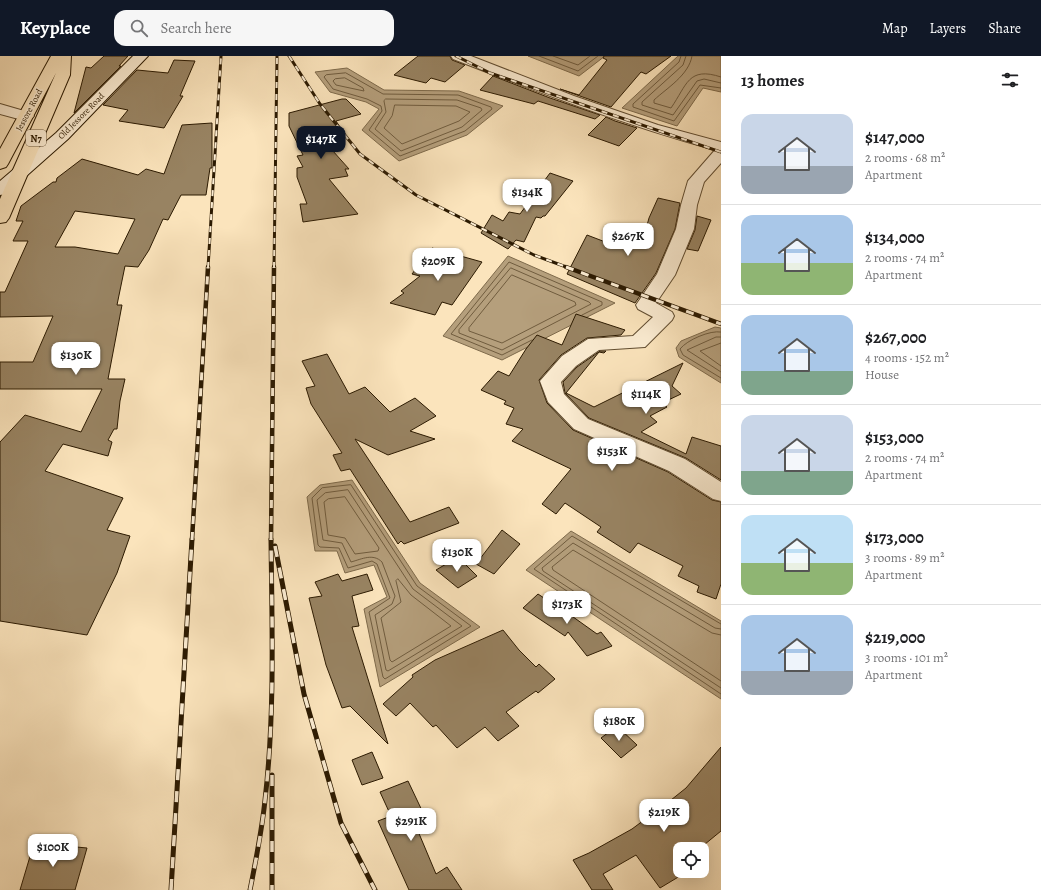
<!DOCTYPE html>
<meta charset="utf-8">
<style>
:root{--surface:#fff;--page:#f6f6f6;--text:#202124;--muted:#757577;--line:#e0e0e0;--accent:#111827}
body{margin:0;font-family:Alegreya,serif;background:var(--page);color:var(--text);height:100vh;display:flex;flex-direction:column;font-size:15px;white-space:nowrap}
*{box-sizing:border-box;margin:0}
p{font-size:13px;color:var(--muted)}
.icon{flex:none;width:22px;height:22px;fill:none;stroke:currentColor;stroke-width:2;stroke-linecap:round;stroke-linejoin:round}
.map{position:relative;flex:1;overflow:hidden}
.sheet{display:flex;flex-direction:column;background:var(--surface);width:320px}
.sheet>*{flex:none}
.buttons{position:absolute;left:673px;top:786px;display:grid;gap:8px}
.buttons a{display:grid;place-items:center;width:36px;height:36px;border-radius:8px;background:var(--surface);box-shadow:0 4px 16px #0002;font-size:20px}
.price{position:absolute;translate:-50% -34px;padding:0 9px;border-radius:8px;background:#fff;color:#222;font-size:13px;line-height:26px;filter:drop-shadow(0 1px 2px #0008)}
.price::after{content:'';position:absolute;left:50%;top:24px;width:12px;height:9px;margin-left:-6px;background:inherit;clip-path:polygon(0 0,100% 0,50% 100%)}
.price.selected{background:var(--accent);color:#fff}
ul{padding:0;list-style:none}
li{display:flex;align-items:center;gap:12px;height:100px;padding:0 20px}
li+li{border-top:1px solid var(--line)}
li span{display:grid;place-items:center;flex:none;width:112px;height:80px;border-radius:12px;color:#555}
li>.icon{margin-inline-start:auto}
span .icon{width:48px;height:48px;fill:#fffc;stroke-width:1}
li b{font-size:17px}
h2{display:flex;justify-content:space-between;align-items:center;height:48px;padding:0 20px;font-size:17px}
header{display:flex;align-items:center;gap:24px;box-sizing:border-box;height:56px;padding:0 20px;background:var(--accent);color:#fff}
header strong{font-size:19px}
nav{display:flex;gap:22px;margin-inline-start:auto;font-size:14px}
.search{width:280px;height:36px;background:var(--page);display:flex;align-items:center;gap:10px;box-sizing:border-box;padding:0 14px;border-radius:12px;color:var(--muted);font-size:15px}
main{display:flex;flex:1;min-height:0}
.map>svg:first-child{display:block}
</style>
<header>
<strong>Keyplace</strong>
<div class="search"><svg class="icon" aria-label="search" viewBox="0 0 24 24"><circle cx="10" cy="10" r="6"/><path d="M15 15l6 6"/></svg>Search here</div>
<nav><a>Map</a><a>Layers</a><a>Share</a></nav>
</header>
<main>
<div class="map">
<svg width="721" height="834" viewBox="0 0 721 834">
<rect width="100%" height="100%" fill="#fbe4bc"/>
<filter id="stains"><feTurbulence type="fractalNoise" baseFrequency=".005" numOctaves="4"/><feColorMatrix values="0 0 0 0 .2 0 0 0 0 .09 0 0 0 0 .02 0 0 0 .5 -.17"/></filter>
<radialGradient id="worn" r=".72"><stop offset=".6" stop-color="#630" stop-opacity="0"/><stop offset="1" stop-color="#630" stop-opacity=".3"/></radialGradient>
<g fill="#b59f7c" stroke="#7e6a4b">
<polygon points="528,0 605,0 579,20"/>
<polygon points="678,0 721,0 721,36 703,32 677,70 622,52"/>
<polygon points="347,12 384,34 459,35 503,50 467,79 399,105 362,74 379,53 366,46 330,36 315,16"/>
<polygon points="508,200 615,247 502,304 443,280"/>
<polygon points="715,271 721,272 721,327 679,301 676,292 681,285"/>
<polygon points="352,424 420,527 480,571 380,631 364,553 387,541 374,509 345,517 337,495 315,495 307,441 320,429"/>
<polygon points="571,475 721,565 721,643 526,514"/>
</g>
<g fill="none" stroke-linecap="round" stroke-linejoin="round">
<g stroke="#705c3e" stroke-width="1">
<polyline points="539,0 578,15 598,0"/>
<polyline points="553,0 578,9 590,0"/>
<polyline points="681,0 679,6 633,48 633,51 674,65 700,29 721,32"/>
<polyline points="686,0 683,9 642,46 642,49 673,59 697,25 704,23 721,27"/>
<path d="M692 0C689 19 667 32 654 44V47L671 52C687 29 688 10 721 21"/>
<polygon points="346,17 383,38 458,39 491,51 492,53 465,75 400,100 369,74 382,55 381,50 367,43 333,33 324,21 326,19"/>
<polygon points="345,22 363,32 364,35 336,29 333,25 335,23"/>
<polygon points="386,43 457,44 481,52 482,54 462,71 401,95 375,73 386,56 384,45"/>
<polygon points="395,49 456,50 470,56 459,65 402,88 384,72 392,60"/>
<polygon points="511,212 589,246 591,248 502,294 459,277 459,274"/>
<polygon points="512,219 575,246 576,249 502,287 469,275 469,272"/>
<path d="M721 276C710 274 687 284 680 293L683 299 721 322"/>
<polyline points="721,281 716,281 687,294 721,316"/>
<polyline points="532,284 502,299 451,278 509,206 602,246 602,249 582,259"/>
<polyline points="721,287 700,295 721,310"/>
<polygon points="351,429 417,530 471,570 385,623 383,621 369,556 390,542 377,508 372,505 348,512 339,492 320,491 318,489 312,442 322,432"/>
<path d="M348 434 413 533 462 570 388 615 386 614 375 559 392 548 395 540 382 506C373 497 362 503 351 506L342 487 323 484 317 444 325 437Z"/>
<polygon points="345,441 379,492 378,495 355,498 345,482 328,479 324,446 328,443"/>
<polygon points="398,523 411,539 451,570 392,606 390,604 381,562 401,546 396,525"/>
<polyline points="721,568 572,480 534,513 721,638"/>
<polyline points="721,573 715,572 573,487 542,512 543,515 721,632"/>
<polyline points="721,579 712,577 573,494 552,511 553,514 721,625"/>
</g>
</g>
<g fill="#988362" stroke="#2c1a01" fill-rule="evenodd">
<polygon points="104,0 128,0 119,10 121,10 74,57 86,11 91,12"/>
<polygon points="418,0 450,0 452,4 465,9 445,26 431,22 426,27 394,19"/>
<polygon points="604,0 671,0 646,18 641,16 611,51 560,33 579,39 607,4 603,2"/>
<polygon points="174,4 195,5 180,40 183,40 164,72 119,65 128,54 103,49 137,14 168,17"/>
<polygon points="493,20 550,42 600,59 595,63 538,45 534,48 480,34"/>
<polygon points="342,43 346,43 361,58 336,65 340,71 316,76 349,113 345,113 348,120 329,123 358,158 303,166 300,148 307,148 297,121 297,112 303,111 297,100 303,99 289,70 289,57"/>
<polygon points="606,61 615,65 637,72 619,90 588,79"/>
<path d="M212 67V112H210L206 139H181L168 164 163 163 149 194 138 211 125 210 117 249H122L108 323H125L120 345 117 373H114L108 384 112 386 108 400 63 388 45 415 123 442 107 474 130 480 117 517 87 579 0 565V386L25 359 81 376 102 333H0V306H33L53 260 0 261V236H5L28 185H13L23 165H16L21 150 53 126H56L57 122 82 103 138 119 146 113 164 118 182 69ZM75 155 135 163 118 198 75 191H55Z"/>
<polygon points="550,117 573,125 545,160 543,160 541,162 536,161 524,186 516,184 508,193 481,177 492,159 503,165 509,156 520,158"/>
<polygon points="658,142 680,147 675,173 656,217 635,247 567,218 587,179 629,195 633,188 641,191 649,162"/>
<polygon points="697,160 711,164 698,195 687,193 695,174"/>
<polygon points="432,192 482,206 452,249 442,246 435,259 390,247 404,237 401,235 420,220 412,218"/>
<polygon points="576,258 625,274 621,279 587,282 561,299 539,324 547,347 573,374 668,416 712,444 721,446 721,528 716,543 697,536 699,530 678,520 683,510 638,487 630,497 597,476 601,471 565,447 556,458 542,448 571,413 512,385 523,373 506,368 514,352 504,348 506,345 481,334 498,315 509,320 526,293 537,279 562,289"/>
<polygon points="600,295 606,295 604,297 599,296 566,337 594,351 683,307 672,330 681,338 662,347 667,351 650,360 657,366 641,376 686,398 692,381 721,390 721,424 686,402 589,362 565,337 563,326 577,311"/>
<polygon points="327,298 349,338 365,331 390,356 415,342 436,360 410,375 435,383 388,399 355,383 410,466 449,451 459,467 404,488 401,485 398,488 350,413 341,415 333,399 342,397 311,348 306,332 315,330 302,305"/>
<polygon points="502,474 520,488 494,518 476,508"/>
<polygon points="458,501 477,520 458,532 436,514"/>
<polygon points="338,518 342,525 367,518 373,534 352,540 359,570 352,571 388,688 350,650 342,652 326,609 309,542 322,540 315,526"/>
<polygon points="538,538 547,544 548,543 597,578 601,576 612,590 587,600 568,576 565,580 523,552"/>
<polygon points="503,574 519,594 536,611 539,608 555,623 538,637 536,635 506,656 519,670 498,685 485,671 457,692 436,669 433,671 410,647 396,660 383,648 413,621 412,619 435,604"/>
<polygon points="617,670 637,689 621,702 601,682"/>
<polygon points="721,691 721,775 699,793 682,793 680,790 680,820 660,832 636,799 603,818 613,834 592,834 573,804 589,797 632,773 671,744 686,732"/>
<polygon points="372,696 383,722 362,729 352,704"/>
<polygon points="408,725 426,763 415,768 436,818 447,811 462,834 409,834 378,765 391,760 380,736"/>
<polygon points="34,787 87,792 75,834 20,834"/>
</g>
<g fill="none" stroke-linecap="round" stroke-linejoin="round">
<g stroke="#604c30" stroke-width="2">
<g id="minor">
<path d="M451 0H471L574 40 658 69 721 86V107L704 126 697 149 694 173 675 219 656 247 672 256 674 260 672 264 645 291 599 294 576 310 561 326 564 338 588 363 685 403 721 426V445L713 443 669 415 574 373 548 346 540 325 562 300 588 283 633 280 653 261 638 253 636 249 657 218 676 173 681 149 688 125 715 94C625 69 540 37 453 3Z"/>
<polygon points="0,48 31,57 34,60 31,63 26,65 0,58"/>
</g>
</g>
<g stroke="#2c1a01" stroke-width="2">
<polygon id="secondary" points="133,0 148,0 68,83 6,138 0,139 0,125 56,77"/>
</g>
<g stroke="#2c1a01" stroke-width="2">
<polygon id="trunk" points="51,0 71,0 70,19 9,162 6,166 0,167 0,143 56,17 8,108 6,111 0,113 0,93"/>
</g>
<use href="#minor" fill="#fcedd3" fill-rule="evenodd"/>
<use href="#secondary" fill="#fcedd3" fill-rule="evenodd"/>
<use href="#trunk" fill="#fbe4bc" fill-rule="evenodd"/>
<g stroke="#2c1a01" stroke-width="3">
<g id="rail-far2">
<polyline points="289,0 320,48 360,98 416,139 534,199 569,212"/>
<polyline points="456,0 490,17 721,96"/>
<polyline points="208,212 221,0"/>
<polyline points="274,212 277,0"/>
</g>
</g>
<g stroke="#2c1a01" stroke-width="4.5">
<g id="rail-far1">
<polyline points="566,211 721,268"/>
<polyline points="192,484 208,211"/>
<polyline points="271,484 274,211"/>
</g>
</g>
<g stroke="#2c1a01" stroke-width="5">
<g id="rail">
<polyline points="275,490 304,638 341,767 375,834"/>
<polyline points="272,719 272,834"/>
<polyline points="171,834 192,483"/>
<path d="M250 834C256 804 262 774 265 744 275 658 272 570 271 483"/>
</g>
</g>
<use href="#rail-far2" stroke="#fcedd3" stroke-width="2" stroke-dasharray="6" stroke-linecap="butt"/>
<use href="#rail-far1" stroke="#fcedd3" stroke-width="3" stroke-dasharray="8" stroke-linecap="butt"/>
<use href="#rail" stroke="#fcedd3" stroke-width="3.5" stroke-dasharray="11" stroke-linecap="butt"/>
</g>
<g text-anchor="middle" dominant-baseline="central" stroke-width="3" stroke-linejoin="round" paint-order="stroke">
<g font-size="9" fill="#2c1a01" stroke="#fcedd3">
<text transform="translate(29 54) rotate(-62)">Jessore Road</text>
<text transform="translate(81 60) rotate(-45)">Old Jessore Road</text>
</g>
<rect fill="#fcedd3" stroke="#6a5940" stroke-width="1" x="26" y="74" width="20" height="16" rx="3"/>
<g font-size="10" font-weight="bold" fill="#2c1a01">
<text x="36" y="82">N7</text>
</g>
</g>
<rect width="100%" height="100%" filter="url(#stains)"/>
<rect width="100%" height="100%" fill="url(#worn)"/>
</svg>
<div class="buttons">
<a><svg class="icon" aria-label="locate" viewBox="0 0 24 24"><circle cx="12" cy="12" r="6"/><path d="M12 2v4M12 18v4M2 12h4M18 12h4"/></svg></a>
</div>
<b class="price selected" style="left:321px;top:104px">$147K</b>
<b class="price" style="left:527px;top:157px">$134K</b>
<b class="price" style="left:628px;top:201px">$267K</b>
<b class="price" style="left:438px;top:226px">$209K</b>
<b class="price" style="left:76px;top:320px">$130K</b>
<b class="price" style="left:646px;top:359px">$114K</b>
<b class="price" style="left:612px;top:416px">$153K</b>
<b class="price" style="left:457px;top:517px">$130K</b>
<b class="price" style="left:567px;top:569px">$173K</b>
<b class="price" style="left:619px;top:686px">$180K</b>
<b class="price" style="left:664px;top:777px">$219K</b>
<b class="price" style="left:411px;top:786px">$291K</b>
<b class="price" style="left:53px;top:812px">$100K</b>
</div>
<section class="sheet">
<h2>13 homes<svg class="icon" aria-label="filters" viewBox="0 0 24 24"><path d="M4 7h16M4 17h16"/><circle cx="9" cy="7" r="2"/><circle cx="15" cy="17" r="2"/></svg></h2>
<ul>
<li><span style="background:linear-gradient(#c9d6e8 65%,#9aa5b1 0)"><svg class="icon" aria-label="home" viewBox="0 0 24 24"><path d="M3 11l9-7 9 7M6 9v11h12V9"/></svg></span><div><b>$147,000</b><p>2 rooms · 68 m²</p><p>Apartment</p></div></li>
<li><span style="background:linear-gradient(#a9c7e8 60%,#8fb573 0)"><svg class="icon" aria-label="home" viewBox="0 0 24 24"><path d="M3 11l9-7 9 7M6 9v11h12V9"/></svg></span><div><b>$134,000</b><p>2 rooms · 74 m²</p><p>Apartment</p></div></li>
<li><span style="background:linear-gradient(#a9c7e8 70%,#7fa58c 0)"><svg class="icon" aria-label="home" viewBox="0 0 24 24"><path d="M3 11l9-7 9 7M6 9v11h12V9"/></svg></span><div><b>$267,000</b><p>4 rooms · 152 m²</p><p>House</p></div></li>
<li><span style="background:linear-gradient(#c9d6e8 70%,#7fa58c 0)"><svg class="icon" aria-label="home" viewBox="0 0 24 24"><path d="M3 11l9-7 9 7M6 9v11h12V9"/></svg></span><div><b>$153,000</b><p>2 rooms · 74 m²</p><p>Apartment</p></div></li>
<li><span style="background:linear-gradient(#bfe0f5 60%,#8fb573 0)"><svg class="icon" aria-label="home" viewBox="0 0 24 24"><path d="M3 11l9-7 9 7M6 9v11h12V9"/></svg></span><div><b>$173,000</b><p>3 rooms · 89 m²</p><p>Apartment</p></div></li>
<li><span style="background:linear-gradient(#a9c7e8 70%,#9aa5b1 0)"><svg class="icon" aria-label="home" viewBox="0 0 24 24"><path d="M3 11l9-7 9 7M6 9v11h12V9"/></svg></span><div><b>$219,000</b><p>3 rooms · 101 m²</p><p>Apartment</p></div></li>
</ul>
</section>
</main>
